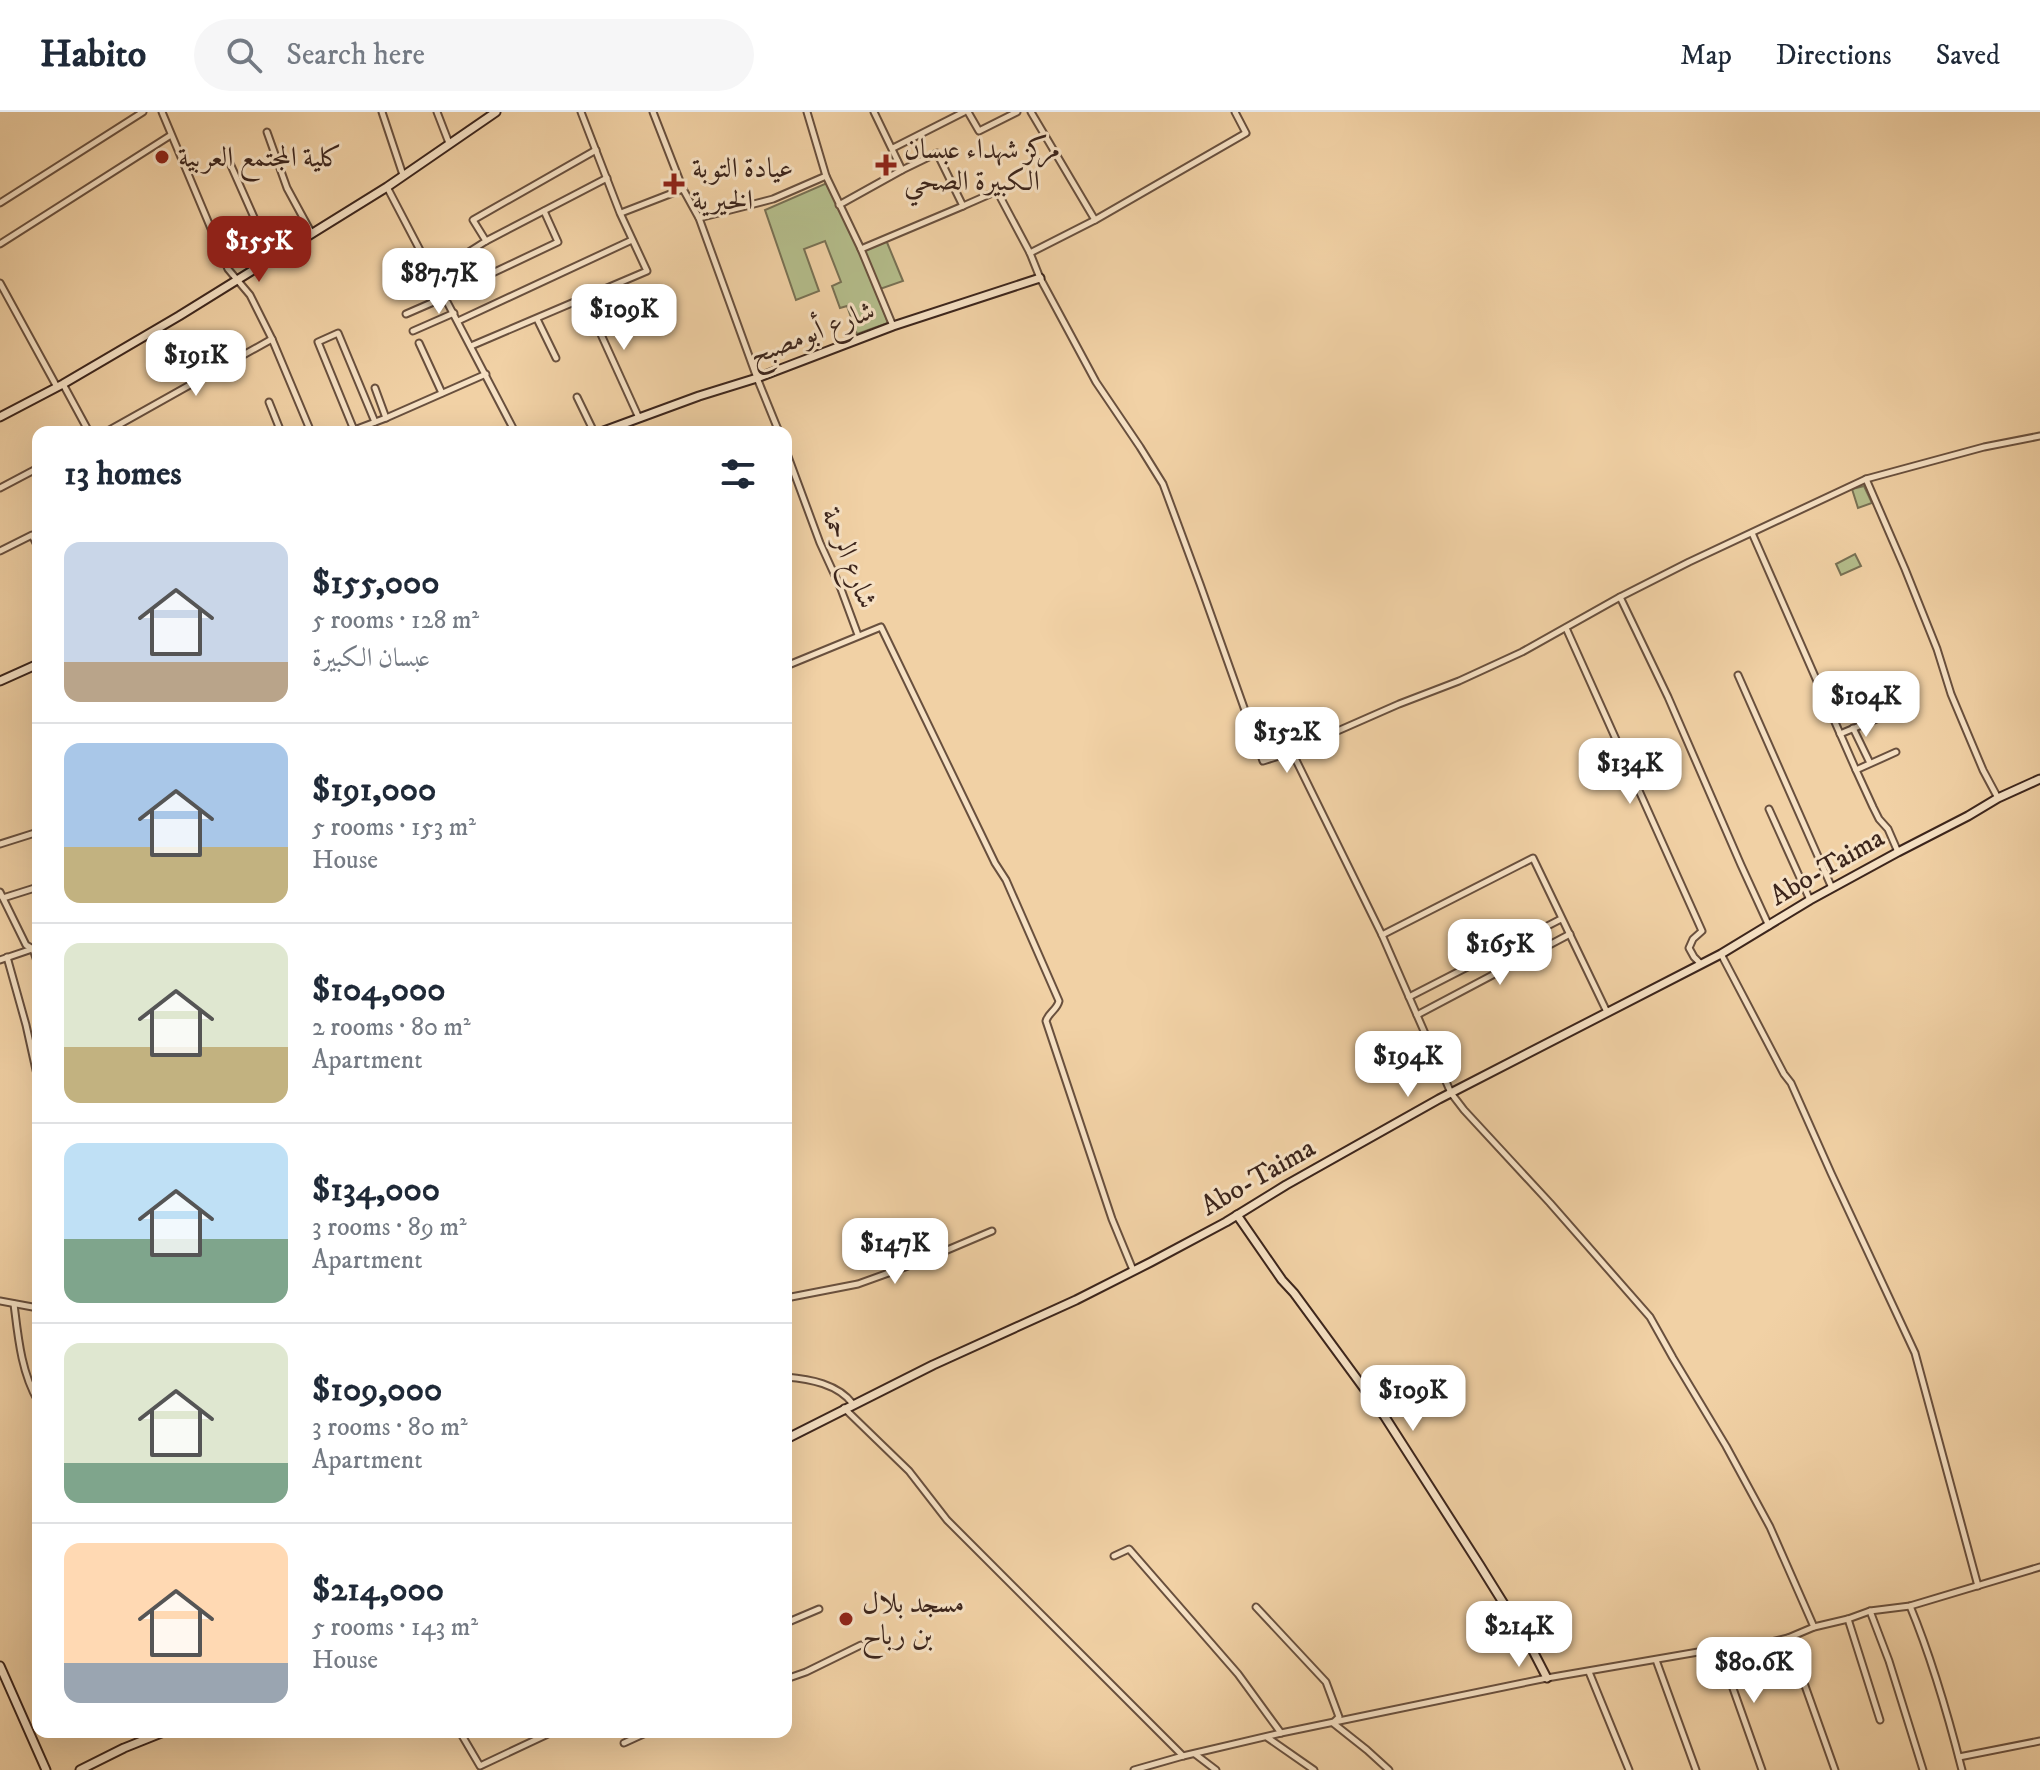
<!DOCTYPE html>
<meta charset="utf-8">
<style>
:root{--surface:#fff;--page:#f6f6f7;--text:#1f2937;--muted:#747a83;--line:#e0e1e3;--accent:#8f2418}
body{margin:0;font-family:"IM FELL DW Pica",Amiri,serif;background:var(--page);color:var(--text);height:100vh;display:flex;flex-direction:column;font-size:30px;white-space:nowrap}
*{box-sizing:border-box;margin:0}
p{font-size:26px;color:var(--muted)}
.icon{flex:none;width:44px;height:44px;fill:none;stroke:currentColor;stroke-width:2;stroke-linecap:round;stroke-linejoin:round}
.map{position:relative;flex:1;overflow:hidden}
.drawer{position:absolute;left:32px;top:314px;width:760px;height:1312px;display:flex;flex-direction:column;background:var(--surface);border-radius:16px;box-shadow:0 8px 32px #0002}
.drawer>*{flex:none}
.price{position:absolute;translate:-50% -68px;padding:0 18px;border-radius:16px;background:#fff;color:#222;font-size:26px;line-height:52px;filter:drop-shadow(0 2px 4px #0008)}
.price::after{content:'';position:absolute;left:50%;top:48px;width:24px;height:18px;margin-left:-12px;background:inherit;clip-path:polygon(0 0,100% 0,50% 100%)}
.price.on{background:var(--accent);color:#fff}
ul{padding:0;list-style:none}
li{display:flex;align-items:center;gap:24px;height:200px;padding:0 32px}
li+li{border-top:2px solid var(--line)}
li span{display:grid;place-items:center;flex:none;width:224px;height:160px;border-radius:16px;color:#555}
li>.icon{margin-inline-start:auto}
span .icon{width:96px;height:96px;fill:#fffc;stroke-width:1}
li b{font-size:34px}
h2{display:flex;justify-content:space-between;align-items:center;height:96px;padding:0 32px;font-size:34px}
header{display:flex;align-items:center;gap:48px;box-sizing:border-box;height:112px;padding:0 40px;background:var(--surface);border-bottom:2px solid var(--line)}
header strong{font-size:38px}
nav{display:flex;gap:44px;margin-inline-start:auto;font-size:28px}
.search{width:560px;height:72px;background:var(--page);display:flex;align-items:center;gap:20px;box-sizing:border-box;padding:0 28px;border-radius:44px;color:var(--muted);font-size:30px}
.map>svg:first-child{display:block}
</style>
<header>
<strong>Habito</strong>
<div class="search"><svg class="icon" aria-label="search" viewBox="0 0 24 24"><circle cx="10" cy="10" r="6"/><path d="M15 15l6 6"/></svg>Search here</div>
<nav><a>Map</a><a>Directions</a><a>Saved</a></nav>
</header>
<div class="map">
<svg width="2040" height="1658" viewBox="0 0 2040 1658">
<rect width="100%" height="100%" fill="#f1d1a5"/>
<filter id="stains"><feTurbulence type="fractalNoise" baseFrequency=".0025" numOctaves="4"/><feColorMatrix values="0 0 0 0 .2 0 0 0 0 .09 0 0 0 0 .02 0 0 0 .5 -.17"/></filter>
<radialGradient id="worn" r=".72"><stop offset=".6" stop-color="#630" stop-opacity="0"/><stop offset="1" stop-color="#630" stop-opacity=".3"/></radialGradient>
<g fill="#b4bd8b" stroke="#787154" stroke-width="2">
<polygon points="827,71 862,142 888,211 857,222 847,194 840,196 832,174 841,170 825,129 804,137 819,179 796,188 765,98"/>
<polygon points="886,128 903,169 880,177 865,141 867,135"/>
<polygon points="1864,374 1872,391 1858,396 1852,377"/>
<polygon points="1855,442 1861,454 1841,463 1836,452"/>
</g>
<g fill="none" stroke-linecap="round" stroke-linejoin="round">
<g stroke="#69503e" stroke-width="9">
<g id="street">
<polyline points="162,0 228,157 250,183 272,227 311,320"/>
<polyline points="382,0 403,63"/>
<polyline points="437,0 449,31"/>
<polyline points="653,0 683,77 699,106 757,266 779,320"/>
<polyline points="807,0 826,64 861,137 893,214"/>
<polyline points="874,0 902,58 937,41 963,94 997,79 1030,141 1040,166 1096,270 1140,335 1163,372 1200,472 1263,649 1292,640 1382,823 1451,981 1464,998 1550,1091 1650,1205 1673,1246 1726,1334 1770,1415 1814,1515"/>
<polyline points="968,0 979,19 1017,0"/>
<polyline points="1031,0 1095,108"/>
<polyline points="267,20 287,76 312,122"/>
<polyline points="893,36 964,0"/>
<polyline points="225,40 272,146"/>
<polyline points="387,75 515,320"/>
<polyline points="0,91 143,0"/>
<polyline points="839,93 902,58"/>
<polyline points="621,101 683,77"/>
<polyline points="699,106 773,87 826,64"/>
<polyline points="486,129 473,108 596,38"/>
<polyline points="0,132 171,23"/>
<polyline points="861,137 963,94"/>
<polyline points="1030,141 1095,108 1246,21 1235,0"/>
<polyline points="464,143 486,129 607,66"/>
<polyline points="394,169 427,151"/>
<polyline points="0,171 57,275"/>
<polyline points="444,184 558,130 544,99"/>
<polyline points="584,185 639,306"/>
<polyline points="406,202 445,185"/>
<polyline points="537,207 556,246"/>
<polyline points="458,209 632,128"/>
<polyline points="413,219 454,201"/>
<polyline points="419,231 442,281"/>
<polyline points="471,234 647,159 620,101 581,0"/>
<polyline points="63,272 89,320"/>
<polyline points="375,276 386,306"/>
<polyline points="577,285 594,320"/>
<polyline points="269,290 281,320"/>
<polyline points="354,318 318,230 338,221 375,310"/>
<polyline points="106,320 272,227"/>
<polyline points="349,320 386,306 486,262"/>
<polyline points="786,339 820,431 841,477 858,523"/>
<polyline points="1866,367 1905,457 1937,537 1951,582 1983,658 1998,686"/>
<polyline points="0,376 38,356"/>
<polyline points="1752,421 1856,658"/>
<polyline points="0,439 32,423 38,435"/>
<polyline points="1620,485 1668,585 1741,753 1769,814"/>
<polyline points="1566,516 1702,819 1693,827 1689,836 1694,845 1701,852"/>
<path d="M786 554 881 515 995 751 1006 768 1059 889C1057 898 1048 901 1046 909L1112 1107 1133 1158"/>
<polyline points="1738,563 1832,776"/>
<polyline points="1853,616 1870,651"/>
<polyline points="1840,622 1881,605"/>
<polyline points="1292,639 1399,592 1459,569 1522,540 1620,485 1689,450 1866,367 1984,335 2040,324"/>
<polyline points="1896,640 1856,658 1873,695 1879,707 1888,717 1898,740"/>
<polyline points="1769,697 1810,788"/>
<polyline points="0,732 38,720"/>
<polyline points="0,780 26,833 33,837 38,852"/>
<polyline points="3,786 38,775"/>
<polyline points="1382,823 1533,746 1607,900"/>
<polyline points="1721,842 1784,962 1791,971 1831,1061 1915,1241 1978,1474"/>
<polyline points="7,845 26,913 38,967"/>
<polyline points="0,848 38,835"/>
<polyline points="1409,885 1561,807"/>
<polyline points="1417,903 1570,822"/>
<polyline points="786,1186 858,1172 919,1150 992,1119"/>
<polyline points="0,1189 38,1196"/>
<path d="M14 1192C18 1224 21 1260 38 1289"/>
<path d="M786 1265C810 1267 838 1272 853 1292"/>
<polyline points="844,1296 909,1359 947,1408 1183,1644"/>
<polyline points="1114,1444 1129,1437 1238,1562 1281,1621"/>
<path d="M1910 1494C1932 1547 1948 1603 1962 1658"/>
<polyline points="1256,1495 1326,1570 1339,1605 1333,1611 1367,1638 1389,1658"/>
<polyline points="1870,1499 1889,1549 1923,1658"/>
<polyline points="1848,1507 1880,1608"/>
<polyline points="786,1511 819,1497"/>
<polyline points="1788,1526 1835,1658"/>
<polyline points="1719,1537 1762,1658"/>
<polyline points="1656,1548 1696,1658"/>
<polyline points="1589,1560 1629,1658"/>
<polyline points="786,1567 806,1560 861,1533"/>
<polyline points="460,1620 480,1654 548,1622"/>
<polyline points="1268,1626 1314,1658"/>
<polyline points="624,1631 648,1620"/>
<polyline points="1195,1642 1216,1658"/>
<polyline points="1959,1645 2040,1629"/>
<polyline points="1134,1658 1183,1644 1281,1621 1547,1566 1704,1539 1750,1535 1788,1526 1814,1515 1848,1507 1870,1499 1910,1494 2040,1455"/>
</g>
</g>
<g stroke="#3c251c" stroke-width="11">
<g id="secondary">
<polyline points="0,305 63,272 179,204 387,75 496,0"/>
<polyline points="601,320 699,284 757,266 893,214 1040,166"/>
<polyline points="0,569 38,552"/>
<polyline points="1237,1103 1282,1168 1294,1181 1385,1305 1479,1452 1532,1537 1547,1566"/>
<polyline points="786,1327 933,1253 1076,1188 1151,1150 1226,1110 1286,1073 1439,987 1721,842 1810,788 1898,740 1968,704 1998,686 2040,667"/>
<polyline points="0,1554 46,1658"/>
<polyline points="80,1658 124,1636 164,1620"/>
</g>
</g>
<use href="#street" stroke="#f6e1c4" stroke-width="5"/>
<use href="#secondary" stroke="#f6e1c4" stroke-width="7"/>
</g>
<g fill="#8f2418" stroke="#f6e1c4" stroke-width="3">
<circle cx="162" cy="45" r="8"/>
<path d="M882 41h8v8h8v8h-8v8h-8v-8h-8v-8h8z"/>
<path d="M670 60h8v8h8v8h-8v8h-8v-8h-8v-8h8z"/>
<circle cx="846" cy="1507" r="8"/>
</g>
<g text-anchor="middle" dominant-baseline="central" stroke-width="6" stroke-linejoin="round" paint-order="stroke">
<g font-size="28" fill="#3c251c" stroke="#f6e1c4" text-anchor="start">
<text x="904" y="37">مركز شهداء عبسان<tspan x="904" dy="32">الكبيرة الصحي</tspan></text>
<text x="178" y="45">كلية المجتمع العربية</text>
<text x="692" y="56">عيادة التوبة<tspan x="692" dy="32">الخيرية</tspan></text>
<text x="862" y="1491">مسجد بلال<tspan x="862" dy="32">بن رباح</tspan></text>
</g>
<g font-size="28" fill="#3c251c" stroke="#f6e1c4">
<text transform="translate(812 221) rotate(-21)">شارع أبومصبح</text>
<text transform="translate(849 446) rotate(68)">شارع الرحمة</text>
<text transform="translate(1827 755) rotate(-30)">Abo-Taima</text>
<text transform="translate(1258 1065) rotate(-30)">Abo-Taima</text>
</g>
</g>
<rect width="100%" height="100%" filter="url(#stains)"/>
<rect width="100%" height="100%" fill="url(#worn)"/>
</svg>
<b class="price on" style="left:259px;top:172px">$155K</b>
<b class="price" style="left:439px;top:204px">$87.7K</b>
<b class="price" style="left:624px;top:240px">$109K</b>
<b class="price" style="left:196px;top:286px">$191K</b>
<b class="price" style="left:1866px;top:627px">$104K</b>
<b class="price" style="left:1287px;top:663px">$152K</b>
<b class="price" style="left:1630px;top:694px">$134K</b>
<b class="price" style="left:1500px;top:875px">$165K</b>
<b class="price" style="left:1408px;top:987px">$194K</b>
<b class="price" style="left:895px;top:1174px">$147K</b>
<b class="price" style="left:1413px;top:1321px">$109K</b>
<b class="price" style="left:1519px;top:1557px">$214K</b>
<b class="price" style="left:1754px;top:1593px">$80.6K</b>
<section class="drawer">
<h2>13 homes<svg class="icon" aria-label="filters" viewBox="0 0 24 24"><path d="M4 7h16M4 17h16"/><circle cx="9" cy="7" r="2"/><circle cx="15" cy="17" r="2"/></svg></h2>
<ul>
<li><span style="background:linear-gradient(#c9d6e8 75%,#b9a48a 0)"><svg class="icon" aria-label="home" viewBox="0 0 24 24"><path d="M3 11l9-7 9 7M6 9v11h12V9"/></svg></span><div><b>$155,000</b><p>5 rooms · 128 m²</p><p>عبسان الكبيرة</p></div></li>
<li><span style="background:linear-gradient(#a9c7e8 65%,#c2b280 0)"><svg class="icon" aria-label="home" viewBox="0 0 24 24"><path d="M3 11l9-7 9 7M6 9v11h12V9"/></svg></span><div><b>$191,000</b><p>5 rooms · 153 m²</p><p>House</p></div></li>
<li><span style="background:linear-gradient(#dfe7d0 65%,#c2b280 0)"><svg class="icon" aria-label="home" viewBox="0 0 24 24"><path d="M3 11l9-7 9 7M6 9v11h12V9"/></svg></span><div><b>$104,000</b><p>2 rooms · 80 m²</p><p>Apartment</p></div></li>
<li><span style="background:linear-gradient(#bfe0f5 60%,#7fa58c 0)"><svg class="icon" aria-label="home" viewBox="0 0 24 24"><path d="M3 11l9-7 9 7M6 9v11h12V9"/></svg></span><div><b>$134,000</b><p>3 rooms · 89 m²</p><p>Apartment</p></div></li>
<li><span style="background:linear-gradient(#dfe7d0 75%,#7fa58c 0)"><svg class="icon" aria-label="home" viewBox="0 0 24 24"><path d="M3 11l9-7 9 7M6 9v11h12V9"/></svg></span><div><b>$109,000</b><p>3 rooms · 80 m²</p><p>Apartment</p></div></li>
<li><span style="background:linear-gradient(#ffd9b3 75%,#9aa5b1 0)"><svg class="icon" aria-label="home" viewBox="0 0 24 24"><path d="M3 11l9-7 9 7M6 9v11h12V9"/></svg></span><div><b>$214,000</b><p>5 rooms · 143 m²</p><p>House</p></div></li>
</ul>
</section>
</div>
